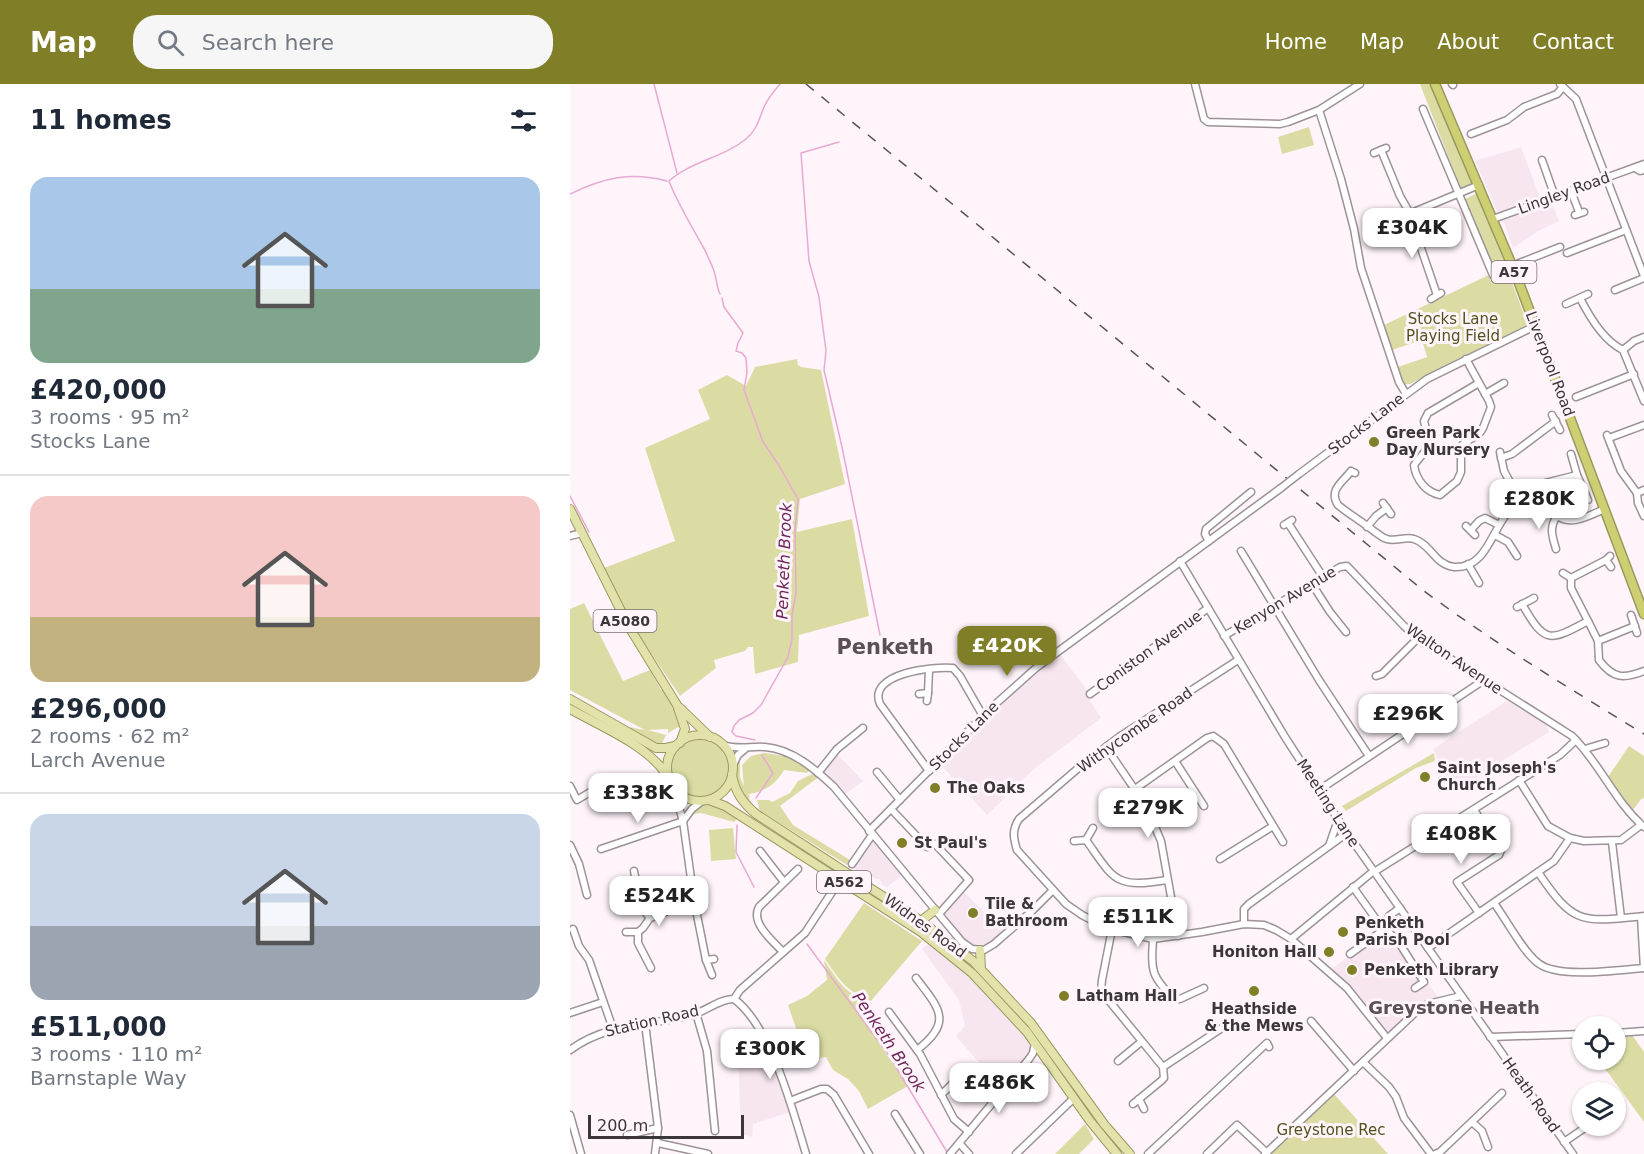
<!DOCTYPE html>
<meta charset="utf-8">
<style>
:root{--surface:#fff;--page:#f6f6f7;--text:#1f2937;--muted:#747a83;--line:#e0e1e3;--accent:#807f27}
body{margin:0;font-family:"DejaVu Sans",sans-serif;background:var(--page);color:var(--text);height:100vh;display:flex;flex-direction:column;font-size:22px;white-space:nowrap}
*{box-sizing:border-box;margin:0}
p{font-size:20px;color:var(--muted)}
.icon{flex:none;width:33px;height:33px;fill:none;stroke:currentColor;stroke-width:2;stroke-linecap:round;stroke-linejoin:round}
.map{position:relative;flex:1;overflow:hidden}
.sheet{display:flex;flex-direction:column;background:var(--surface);width:570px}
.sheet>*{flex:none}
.tools{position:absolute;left:1002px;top:932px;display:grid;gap:12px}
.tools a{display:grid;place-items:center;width:54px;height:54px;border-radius:50%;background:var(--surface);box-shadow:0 2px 4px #0004;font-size:30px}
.scale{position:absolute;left:18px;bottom:15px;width:156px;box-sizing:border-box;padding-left:6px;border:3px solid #3a3639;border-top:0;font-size:16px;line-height:21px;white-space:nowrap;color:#3a3639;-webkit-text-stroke:4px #fef4fa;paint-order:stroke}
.price{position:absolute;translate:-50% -51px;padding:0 14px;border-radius:12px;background:#fff;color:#222;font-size:20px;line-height:39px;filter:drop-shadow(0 2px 3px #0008)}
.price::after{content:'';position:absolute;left:50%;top:36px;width:18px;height:14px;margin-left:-9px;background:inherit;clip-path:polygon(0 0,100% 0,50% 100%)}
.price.on{background:var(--accent);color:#fff}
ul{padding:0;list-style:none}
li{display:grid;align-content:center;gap:12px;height:318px;padding:0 30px}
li+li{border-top:2px solid var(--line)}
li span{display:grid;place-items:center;height:186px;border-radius:18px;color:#555}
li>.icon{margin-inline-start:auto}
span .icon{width:108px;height:108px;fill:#fffc;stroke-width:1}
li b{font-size:26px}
h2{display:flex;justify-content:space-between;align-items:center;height:72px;padding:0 30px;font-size:26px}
header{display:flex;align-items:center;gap:36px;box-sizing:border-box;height:84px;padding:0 30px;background:var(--accent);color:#fff}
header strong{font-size:28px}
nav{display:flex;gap:33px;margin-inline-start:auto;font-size:21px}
.search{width:420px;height:54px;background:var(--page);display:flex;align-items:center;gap:15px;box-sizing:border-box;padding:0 21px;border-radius:24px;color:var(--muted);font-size:22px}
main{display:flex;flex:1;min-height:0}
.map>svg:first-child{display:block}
</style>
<header>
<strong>Map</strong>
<div class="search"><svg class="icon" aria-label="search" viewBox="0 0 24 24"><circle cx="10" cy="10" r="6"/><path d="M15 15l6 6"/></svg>Search here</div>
<nav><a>Home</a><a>Map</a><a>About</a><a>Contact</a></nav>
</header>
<main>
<section class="sheet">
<h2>11 homes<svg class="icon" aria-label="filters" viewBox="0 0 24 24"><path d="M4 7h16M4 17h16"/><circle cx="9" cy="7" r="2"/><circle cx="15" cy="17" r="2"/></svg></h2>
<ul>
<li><span style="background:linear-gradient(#a9c7e8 60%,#7fa58c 0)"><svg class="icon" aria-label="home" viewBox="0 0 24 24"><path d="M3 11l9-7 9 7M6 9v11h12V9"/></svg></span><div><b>£420,000</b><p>3 rooms · 95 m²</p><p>Stocks Lane</p></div></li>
<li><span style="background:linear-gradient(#f6c9c9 65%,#c2b280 0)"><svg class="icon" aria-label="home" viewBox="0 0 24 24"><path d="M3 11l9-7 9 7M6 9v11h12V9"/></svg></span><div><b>£296,000</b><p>2 rooms · 62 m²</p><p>Larch Avenue</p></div></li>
<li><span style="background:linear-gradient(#c9d6e8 60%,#9aa5b1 0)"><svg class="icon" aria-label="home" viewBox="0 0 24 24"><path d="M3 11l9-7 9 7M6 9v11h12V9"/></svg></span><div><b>£511,000</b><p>3 rooms · 110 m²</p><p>Barnstaple Way</p></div></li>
</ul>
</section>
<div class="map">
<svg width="1074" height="1070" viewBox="0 0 1074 1070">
<rect width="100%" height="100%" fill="#fef4fa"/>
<g fill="#f7e5f0">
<polygon points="951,63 970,114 928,129 905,77"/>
<polygon points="981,118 989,137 968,147 943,164 933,136"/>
<polygon points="490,570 516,605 520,617 531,634 464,685 417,731 371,681 432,618 465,589"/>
<polygon points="937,617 976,639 979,648 884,707 863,665"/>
<polygon points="260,668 267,670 293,697 275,710 265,698 247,684"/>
<polygon points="303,755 331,792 317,803 313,801 309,795 306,795 290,785 288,788 283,782"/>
<polygon points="394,808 436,850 421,864 401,863 394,858 373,833"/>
<polygon points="821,841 868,914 847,922 819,949 784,905 762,885"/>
<polygon points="358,860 395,888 467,966 467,970 444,996 427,981 419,990 386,952 395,942 389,916 352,865"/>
<polygon points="191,957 207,991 220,1028 183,1040 182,1053 171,1050 168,965"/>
</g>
<g fill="#dbdca4">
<polygon points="850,0 861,0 904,105 892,108"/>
<polygon points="739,43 744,61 712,70 708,53"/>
<polygon points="908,109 958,241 840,300 834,300 828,283 857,273 852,256 822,266 814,241 925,188 895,115"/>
<polygon points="227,275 228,281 231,283 251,286 275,400 230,415 227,448 282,435 299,532 229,551 228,578 185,590 183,563 178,563 175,567 144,576 146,584 110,612 68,550 34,484 105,457 75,364 140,335 128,306 157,291 176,302 185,283"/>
<path d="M14 519 53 597 80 586 91 606 93 605C100 617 108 628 110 642L98 649V645L78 646 96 651 91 661 53 642 75 646 0 606V525Z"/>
<circle cx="130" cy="685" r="29"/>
<polygon points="1059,662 1074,672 1074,715 1072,714 1062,727 1038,693"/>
<path d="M194 669 223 673 241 685 237 689 214 686C206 700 196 707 179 710L180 721C169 707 160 689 170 673V693L174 702 172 681 181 672Z"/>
<polygon points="864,669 865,677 846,684 776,727 772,722"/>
<polygon points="246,688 250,692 210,722 223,741 280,776 277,781 195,730 268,777 267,779 188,728 183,722 190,727 187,716 199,716 202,718 220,709 228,697"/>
<polygon points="137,720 151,723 168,734 164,738 131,729 119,731 132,721"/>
<polygon points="163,744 166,775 141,777 139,746"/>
<path d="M294 819 352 857 301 917C275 906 271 898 255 875Z"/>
<path d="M254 876C269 898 275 909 299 919L288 928 338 1002 298 1025 289 1007 278 995 263 986 256 973 237 976 218 921 237 912 257 896Z"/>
<polygon points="1062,951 1074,968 1074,1038 1028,975 1046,975 1046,953"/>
<polygon points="764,1010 818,1070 700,1070"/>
<polygon points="515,1040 524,1055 509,1070 485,1070"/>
</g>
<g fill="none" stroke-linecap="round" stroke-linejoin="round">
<g stroke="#e8a9d3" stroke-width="1.5">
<polyline points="84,0 107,89"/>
<polyline points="269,58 231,69 239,177 249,213 256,267 254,286 272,363 310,551"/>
<path d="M0 110C33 94 61 87 97 97"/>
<path d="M150 210C146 202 147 195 144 187 142 181 135 166 132 161 122 143 106 116 99 97 121 77 153 74 176 55 187 46 189 35 194 23 198 14 204 7 210 0"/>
<polyline points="152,214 154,223 173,249 168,259 166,267 172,269 176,274 177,288 174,306 193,358 208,380 228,415 225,445 226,509 222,531 222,555 218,573 191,621 183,629 169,636 164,642 162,648 166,652 185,656"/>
<polyline points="0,412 19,448"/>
<polyline points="186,714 203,689 192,671"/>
<polyline points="167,741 166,768 184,803"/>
<polyline points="237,860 320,973 377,1068"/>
</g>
<g stroke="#9c9298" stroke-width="9">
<g id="minor">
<polyline points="625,0 634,35 638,38 710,40 718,38 749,26 790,0"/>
<polyline points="882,0 883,1"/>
<polyline points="990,0 1006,15 1074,192"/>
<polyline points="853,25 923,191"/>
<polyline points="749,26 771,95 784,145 791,184 829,298 836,310"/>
<polyline points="901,50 937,36 954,23 987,10 993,3"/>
<polyline points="811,66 830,112 838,126 867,211"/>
<polyline points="804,69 816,64"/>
<polyline points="972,76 985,113"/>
<polyline points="1065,84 1070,87 1074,86"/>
<polyline points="1001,107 1009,128"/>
<polyline points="839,130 909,101"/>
<polyline points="1005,131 1014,128"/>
<polyline points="923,135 1074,80"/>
<polyline points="997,169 1056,146"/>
<polyline points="942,182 990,163"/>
<polyline points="1045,206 1074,194"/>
<path d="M1010 214C1019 232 1034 257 1053 266L1074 317"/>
<polyline points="861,215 871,209"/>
<polyline points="996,220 1018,210"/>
<polyline points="1053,266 1064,257 1074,253"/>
<path d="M896 275 919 317 921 323 913 344 909 350 893 360 891 365V388L887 397 870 411C856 408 846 396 844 381L860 361 854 337 858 329 909 299"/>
<polyline points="915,310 934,299"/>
<polyline points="1006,313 1064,290"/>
<polyline points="982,331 990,346"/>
<polyline points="1037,351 1051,387 1067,409"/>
<polyline points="1039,354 1074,341"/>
<polyline points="930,368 934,387 950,417"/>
<polyline points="1001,370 1007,391 1018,416"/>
<polyline points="931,374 942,370 986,337"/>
<path d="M785 389 781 387C773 398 758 406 768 421 780 431 793 438 805 448 809 450 812 454 817 455 826 458 835 452 844 455 861 460 865 481 884 483 928 486 921 413 967 414 976 420 981 428 989 433 1003 442 1022 430 1035 425"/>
<polyline points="729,390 857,295 965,242"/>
<polyline points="1074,406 1067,409 1068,419 1074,432"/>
<polyline points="967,414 975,399 1007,391"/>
<polyline points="813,419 821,430"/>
<polyline points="718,439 753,493"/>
<polyline points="714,441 722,436"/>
<polyline points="896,442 905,451"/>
<polyline points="797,443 806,432 817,424"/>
<polyline points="901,446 909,437 915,434 929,441"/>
<polyline points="925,451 938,458 947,472"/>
<polyline points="0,452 12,449"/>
<polyline points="639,457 635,450 636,445 681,408"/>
<path d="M986 465C982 452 979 443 987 432"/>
<polyline points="671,467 749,596 799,672"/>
<polyline points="1040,472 1036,476 1041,483"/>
<polyline points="610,477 715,653 777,749 1003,1070"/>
<polyline points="898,480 909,499"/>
<polyline points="993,489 1001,494 1001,504 1018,537"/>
<polyline points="1001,494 1036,476"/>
<polyline points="742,500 760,528 776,548"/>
<path d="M952 520C975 560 979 558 1018 537L1028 557 1029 576C1043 595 1054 595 1074 587"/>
<polyline points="947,523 964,514"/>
<polyline points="1061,531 1067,549"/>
<path d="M654 552 770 483 777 482 834 542 848 554 1002 652C1030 679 1044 717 1074 743"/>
<polyline points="1028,557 1065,542"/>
<path d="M668 576 549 653 512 681 449 735C442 746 443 753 447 766L496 820 512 831 537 844 583 855 632 848 674 840 694 841 706 846 721 855 777 904 817 954"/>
<polyline points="806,592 812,590 848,554"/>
<polyline points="358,609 359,586"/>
<polyline points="349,610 358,609 357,617"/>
<polyline points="520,610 638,524"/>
<path d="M153 661C168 666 180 662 195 663 222 665 245 685 264 703L372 834 392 858 402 865 414 866 424 860 462 827 483 806"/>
<polyline points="536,663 576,722 591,757 608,852"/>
<polyline points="1015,665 1035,659"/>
<polyline points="605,677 634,722"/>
<polyline points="163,681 168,671 175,665"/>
<path d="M359 687 310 620C297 589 364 582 383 584L390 592 413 632"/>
<polyline points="307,688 330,716"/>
<polyline points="248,689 267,665 293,644"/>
<polyline points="949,696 978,742 1000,754 1014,757 1051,756 1071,741"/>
<polyline points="102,701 113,737 124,816 136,876"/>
<polyline points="0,702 7,716 30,702 59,694"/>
<polyline points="565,705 637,654 643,652 654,660 713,758"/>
<polyline points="749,706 914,596"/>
<polyline points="321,725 357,763"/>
<polyline points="904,726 931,766 929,771 887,798 909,829"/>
<polyline points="113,737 122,725 132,717"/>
<polyline points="299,747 421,624 467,583 711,404"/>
<path d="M516 756C544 795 544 805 597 796"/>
<polyline points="504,757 516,756 523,744"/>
<polyline points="1042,758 1051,834"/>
<polyline points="365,760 399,796 369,830"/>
<polyline points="0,761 9,780 17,811"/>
<polyline points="759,762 768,736"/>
<polyline points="31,765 113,737"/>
<polyline points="190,767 214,798"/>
<polyline points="650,775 703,742"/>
<polyline points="282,780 302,751"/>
<polyline points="64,787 71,823 80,834"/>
<polyline points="804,788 990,671 1006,656"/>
<path d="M968 788C1004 842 1012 838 1074 832"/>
<polyline points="783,803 808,838"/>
<path d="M924 819C936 835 953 868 968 879 988 895 1048 886 1074 884"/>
<polyline points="1071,833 1074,884"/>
<polyline points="674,840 674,825 679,820 777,749"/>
<polyline points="3,845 9,862 19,876 43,945"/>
<polyline points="542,845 532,896 531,907 593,983 594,994 591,997 563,1020"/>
<polyline points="815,845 819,832 830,824"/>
<polyline points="56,848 68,848"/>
<path d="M583 855C581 887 581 892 604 915H610L634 904"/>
<polyline points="721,855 800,790"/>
<polyline points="858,864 984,777 1000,754"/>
<path d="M213 868C203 857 180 839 189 823L228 785"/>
<polyline points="780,870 815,845 828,857 854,898 845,904"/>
<polyline points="81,884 68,859 68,848 73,844 80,834 124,816"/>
<polyline points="142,891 136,876 144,875"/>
<path d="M346 894C370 925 383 938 347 966"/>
<path d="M164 915C201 942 223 1027 236 1070"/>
<polyline points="319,928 350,970 384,1035 399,1048"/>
<polyline points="0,929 33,918"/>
<polyline points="126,929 137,967 145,1047"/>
<polyline points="741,937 784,987"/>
<polyline points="75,939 88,1044 85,1070"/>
<polyline points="1046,949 1074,947"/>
<polyline points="920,953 1012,950"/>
<path d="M0 966C40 937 80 943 125 930 137 926 152 914 164 915L170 906 235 849 262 808"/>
<polyline points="548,977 571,958"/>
<polyline points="793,978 819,1003 826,1013 834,1034 861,1070"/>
<polyline points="593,983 658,940"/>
<polyline points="371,1011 394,988"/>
<polyline points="569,1015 574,1025"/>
<polyline points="220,1017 251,1005 257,1005 264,1011 299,1070"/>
<polyline points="325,1030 350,1070"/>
<polyline points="0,1031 11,1070"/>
<polyline points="902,1038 912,1047 918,1063"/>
<polyline points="57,1051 88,1044"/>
<polyline points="994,1058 1019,1041"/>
<polyline points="88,1059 138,1070"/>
<polyline points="390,1060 399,1070"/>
<polyline points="380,1070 459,975 463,969 465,959"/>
<polyline points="446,1070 504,1014"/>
<polyline points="578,1070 697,959 699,963"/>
<polyline points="637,1070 667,1041 697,1069"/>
<polyline points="695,1070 849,925 858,920 891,912"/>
<polyline points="865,1070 870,1068 932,1009"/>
</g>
</g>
<g stroke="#9a995f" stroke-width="10">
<g id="major">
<polyline points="0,425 59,543 107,621 115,645 110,659"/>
<polyline points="0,615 86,664 96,664 105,662"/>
<polyline points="110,624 140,653"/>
<path d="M0 625C30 642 77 661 96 690"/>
<circle cx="130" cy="684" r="33"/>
<path d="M162 691C165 708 173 719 186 730L351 837 403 877 461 939 534 1040 560 1070"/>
<polyline points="139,716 155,722 351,848 402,889 457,948 520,1037 547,1070"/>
<polyline points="351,837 365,826"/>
<polyline points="410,866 411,885"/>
</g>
</g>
<g stroke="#9a995f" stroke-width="11">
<polyline id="highway" points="865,0 946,191 1074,530"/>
</g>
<use href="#minor" stroke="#fff" stroke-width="6"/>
<use href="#major" stroke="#e2e2ab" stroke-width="8"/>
<use href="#highway" stroke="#cecf73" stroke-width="8"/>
<path stroke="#575256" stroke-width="1.5" stroke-dasharray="10 10" stroke-linecap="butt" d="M236 0 854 507C924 559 999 604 1074 650"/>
<g stroke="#9c9298" stroke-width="9" stroke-linecap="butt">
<polyline id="minor-bridge" points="711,404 729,390"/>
</g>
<use href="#minor-bridge" stroke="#fff" stroke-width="6"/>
</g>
<g fill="#807f27" stroke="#fef4fa" stroke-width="2">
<circle cx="804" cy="358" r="6"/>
<circle cx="855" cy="693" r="6"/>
<circle cx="365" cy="704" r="6"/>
<circle cx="332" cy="759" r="6"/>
<circle cx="403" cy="829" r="6"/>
<circle cx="773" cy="848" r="6"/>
<circle cx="759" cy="868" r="6"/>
<circle cx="782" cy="886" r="6"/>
<circle cx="684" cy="907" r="6"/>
<circle cx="494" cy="912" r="6"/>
</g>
<g text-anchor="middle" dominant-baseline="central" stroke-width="6" stroke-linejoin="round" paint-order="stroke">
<g fill="#fef4fa" stroke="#756f73" stroke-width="1.5">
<rect x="921.5" y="177" width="45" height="22" rx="4.5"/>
<rect x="23.5" y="526" width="63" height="22" rx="4.5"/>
<rect x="247" y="787" width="54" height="22" rx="4.5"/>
</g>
<g font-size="14" font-weight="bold" fill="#3a3639">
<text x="944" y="188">A57</text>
<text x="55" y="537">A5080</text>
<text x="274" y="798">A562</text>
</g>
<g font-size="15" fill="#3a3639" stroke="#fef4fa">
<text transform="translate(994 109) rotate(-20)">Lingley Road</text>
<text transform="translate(980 280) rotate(69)">Liverpool Road</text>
<text transform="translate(796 340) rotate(-37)">Stocks Lane</text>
<text transform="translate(715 516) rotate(-31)">Kenyon Avenue</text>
<text transform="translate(579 567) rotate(-36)">Coniston Avenue</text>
<text transform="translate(884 575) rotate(34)">Walton Avenue</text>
<text transform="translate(565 646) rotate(-35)">Withycombe Road</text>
<text transform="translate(394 652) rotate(-45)">Stocks Lane</text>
<text transform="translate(758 719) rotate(57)">Meeting Lane</text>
<text transform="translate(355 842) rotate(36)">Widnes Road</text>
<text transform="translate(82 937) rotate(-13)">Station Road</text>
<text transform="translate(961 1011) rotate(55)">Heath Road</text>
</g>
<g font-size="15" fill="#52521e" stroke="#fef4fa">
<text x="883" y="235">Stocks Lane<tspan x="883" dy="17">Playing Field</tspan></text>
<text x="761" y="1046">Greystone Rec</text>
</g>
<g font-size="15" font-weight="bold" fill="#3a3639" stroke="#fef4fa" text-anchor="start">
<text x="816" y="349">Green Park<tspan x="816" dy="17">Day Nursery</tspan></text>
<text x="867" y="684">Saint Joseph's<tspan x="867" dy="17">Church</tspan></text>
<text x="377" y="704">The Oaks</text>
<text x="344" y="759">St Paul's</text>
<text x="415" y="820">Tile &amp;<tspan x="415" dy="17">Bathroom</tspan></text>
<text x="785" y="839">Penketh<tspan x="785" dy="17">Parish Pool</tspan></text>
<text x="747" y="868" text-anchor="end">Honiton Hall</text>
<text x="794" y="886">Penketh Library</text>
<text x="506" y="912">Latham Hall</text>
<text x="684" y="925" text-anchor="middle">Heathside<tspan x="684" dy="17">&amp; the Mews</tspan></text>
</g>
<g font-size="16" font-style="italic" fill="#6e265b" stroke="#fef4fa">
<text transform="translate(214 477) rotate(-88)">Penketh Brook</text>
<text transform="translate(319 958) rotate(56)">Penketh Brook</text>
</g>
<g font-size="18" font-weight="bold" fill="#585055" stroke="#fef4fa">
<text x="884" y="923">Greystone Heath</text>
</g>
<g font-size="21" font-weight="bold" fill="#585055" stroke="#fef4fa">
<text x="315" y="563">Penketh</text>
</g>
</g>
</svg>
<div class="tools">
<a><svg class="icon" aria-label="locate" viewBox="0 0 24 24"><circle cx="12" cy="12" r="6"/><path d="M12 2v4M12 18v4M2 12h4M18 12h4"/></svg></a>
<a><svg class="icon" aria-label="layers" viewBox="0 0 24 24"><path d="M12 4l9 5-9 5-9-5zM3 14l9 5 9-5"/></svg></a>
</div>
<div class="scale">200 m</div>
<b class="price" style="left:842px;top:175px">£304K</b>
<b class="price" style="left:969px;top:446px">£280K</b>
<b class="price on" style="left:437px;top:593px">£420K</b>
<b class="price" style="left:838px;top:661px">£296K</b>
<b class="price" style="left:68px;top:740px">£338K</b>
<b class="price" style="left:578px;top:755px">£279K</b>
<b class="price" style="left:891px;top:781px">£408K</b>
<b class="price" style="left:89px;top:843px">£524K</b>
<b class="price" style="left:568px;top:864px">£511K</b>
<b class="price" style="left:200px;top:996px">£300K</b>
<b class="price" style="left:429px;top:1030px">£486K</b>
</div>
</main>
